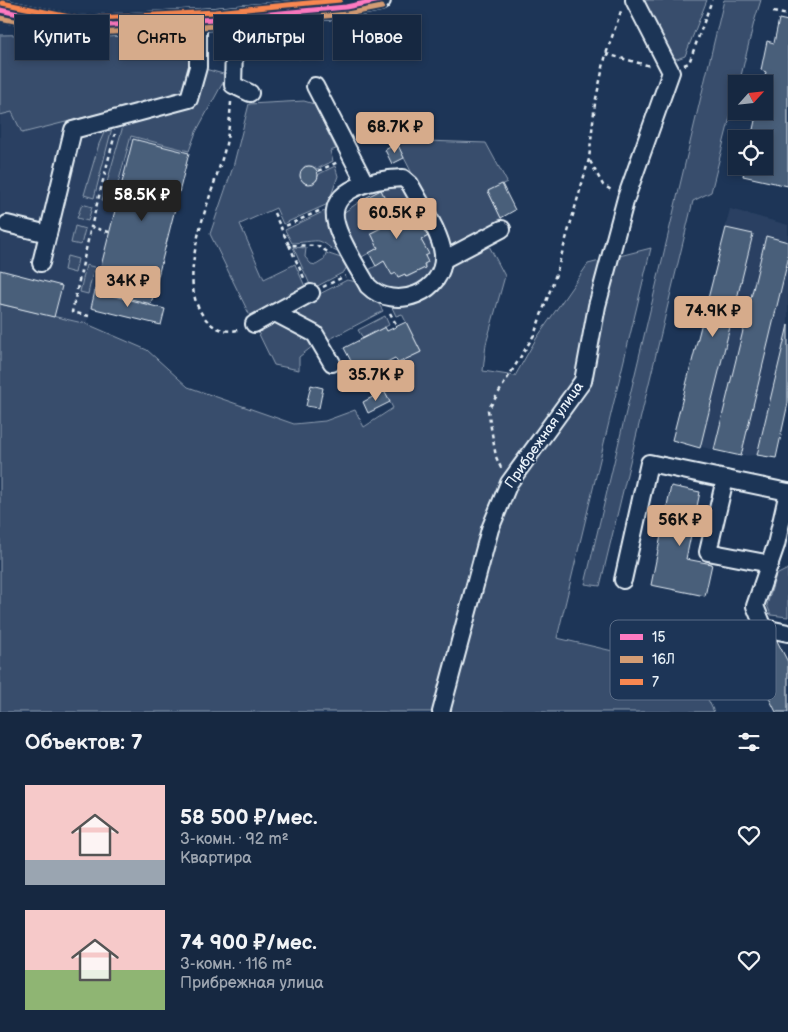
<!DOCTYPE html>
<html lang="ru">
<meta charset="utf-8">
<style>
:root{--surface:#162841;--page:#1f3048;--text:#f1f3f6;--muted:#9ea6b1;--line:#35445a;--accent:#d6ab8b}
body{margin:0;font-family:"Balsamiq Sans",sans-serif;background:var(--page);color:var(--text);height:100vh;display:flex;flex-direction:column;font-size:19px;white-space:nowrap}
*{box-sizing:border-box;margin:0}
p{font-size:16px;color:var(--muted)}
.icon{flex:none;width:28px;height:28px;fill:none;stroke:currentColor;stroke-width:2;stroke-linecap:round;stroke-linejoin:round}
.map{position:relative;height:712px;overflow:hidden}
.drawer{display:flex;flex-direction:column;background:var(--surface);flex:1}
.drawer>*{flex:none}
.top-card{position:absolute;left:15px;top:15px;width:500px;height:45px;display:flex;gap:10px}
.needle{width:32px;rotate:63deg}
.controls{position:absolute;left:728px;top:75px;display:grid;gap:10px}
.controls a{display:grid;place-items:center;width:45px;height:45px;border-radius:0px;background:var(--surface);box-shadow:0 2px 8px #0003,0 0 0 1px var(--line);font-size:25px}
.price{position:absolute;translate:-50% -42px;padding:0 11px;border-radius:5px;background:var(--accent);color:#111;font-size:16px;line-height:32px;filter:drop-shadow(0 1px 2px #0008)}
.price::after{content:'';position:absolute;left:50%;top:30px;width:15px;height:11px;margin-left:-8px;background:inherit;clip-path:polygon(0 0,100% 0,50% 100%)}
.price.active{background:#222;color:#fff}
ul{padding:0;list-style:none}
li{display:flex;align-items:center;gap:15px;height:125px;padding:0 25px}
li span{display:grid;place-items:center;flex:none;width:140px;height:100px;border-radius:0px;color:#555}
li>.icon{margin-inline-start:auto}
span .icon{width:60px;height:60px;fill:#fffc;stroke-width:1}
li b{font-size:21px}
h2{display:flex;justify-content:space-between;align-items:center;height:60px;padding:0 25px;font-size:21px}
.chip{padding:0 18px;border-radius:0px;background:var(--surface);box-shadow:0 2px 8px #0003,0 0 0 1px var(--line);font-size:18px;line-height:45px}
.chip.active{background:var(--accent);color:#111}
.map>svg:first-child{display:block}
</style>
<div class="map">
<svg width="788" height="712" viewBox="0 0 788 712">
<rect width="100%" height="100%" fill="#1d3557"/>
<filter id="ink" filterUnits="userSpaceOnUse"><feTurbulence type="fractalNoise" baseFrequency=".02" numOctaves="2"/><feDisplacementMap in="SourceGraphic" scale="10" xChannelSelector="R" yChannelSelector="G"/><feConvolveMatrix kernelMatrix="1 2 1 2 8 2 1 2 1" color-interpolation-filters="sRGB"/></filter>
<g filter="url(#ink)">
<g fill="#2a4162">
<polygon points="227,75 196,132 189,151 151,304 95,290 87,324 0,304 0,115 176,76"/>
<polygon points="730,209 788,225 788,403 776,458 757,455 741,456 672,440"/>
</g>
<g fill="#374d6c" stroke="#909fb2">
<polygon points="641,0 707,0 685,56 677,59 669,55"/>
<polygon points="724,0 761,0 754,22 739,84 736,84 736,94 711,192 693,201 600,586 585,584"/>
<polygon points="170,32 180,40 193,65 185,92 22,133 12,112 0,115 0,35"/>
<polygon points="205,69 227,75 196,132 189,151 131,136 113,202 102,200 123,126 133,120 196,104"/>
<polygon points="304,101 314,104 336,149 330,151 333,161 317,169 312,166 305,166 301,171 300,177 304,183 313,184 317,180 319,174 335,166 338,176 328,204 283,224 276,208 240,224 264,279 295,264 307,291 252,320 210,234 233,167 249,104"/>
<polygon points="107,126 112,128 94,198 84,195 99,144"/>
<polygon points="395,140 486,143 507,182 488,191 503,222 453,246 448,244"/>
<polygon points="396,183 401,183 425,223 416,228 409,214 396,221 381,190"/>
<polygon points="365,198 381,228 371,233 378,248 360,258 342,222 343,213"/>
<polygon points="82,204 92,207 88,221 77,218"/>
<path d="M329 209 344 254C330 251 329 244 319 241 316 240 298 243 292 243L285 230Z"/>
<polygon points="75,226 85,229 81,245 71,243"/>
<path d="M431 235C438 262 434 285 403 292 396 293 384 287 376 285L367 271 384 261 392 274 396 273 398 277 405 274 407 277 425 268V256L428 254 421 240Z"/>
<polygon points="487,242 505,276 486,344 483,371 515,376 536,339 588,264 651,248 557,638 694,670 714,712 0,712 0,304 87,324 147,350 188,387 294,424 325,421 355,410 364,427 393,408 384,391 405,379 398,363 421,352 402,314 396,316 390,303 395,305 451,262"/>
<polygon points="293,247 306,248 305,257 311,264 316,265 324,260 326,253 347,260 349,263 344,272 312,289"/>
<polygon points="67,256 78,259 75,273 64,270"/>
<polygon points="86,265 94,267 88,294 80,292"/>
<path d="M347 280C364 282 375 297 383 311L328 340 323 334 295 316 294 307Z"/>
<polygon points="385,316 389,325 363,338 358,330"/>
<polygon points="271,320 304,331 313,346 299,357 299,370 274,365 256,328"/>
<polygon points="788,569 788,617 771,615 767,605 776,575"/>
</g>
<g fill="#495e7a" stroke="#e8f1f8">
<polygon points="779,19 788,21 788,186 743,176 745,166 764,166 764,139 751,139 757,111 764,111 763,84 766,72 761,70 767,41 774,43"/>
<polygon points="133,139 189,153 151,304 95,290"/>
<polygon points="397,143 404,158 392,164 385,150"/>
<circle cx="309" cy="175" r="9"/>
<polygon points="502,184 515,210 501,218 488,191"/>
<polygon points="381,190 396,221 409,214 416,228 423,225 428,236 421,240 429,254 425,256 428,262 424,264 425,268 406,277 405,274 398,277 396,273 392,275 384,261 376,266 369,253 378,248 371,233 381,228 365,198"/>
<polygon points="726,228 753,234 700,448 672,440"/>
<polygon points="766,236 788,242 788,260 741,456 714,450"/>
<polygon points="0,270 62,286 54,317 0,304"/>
<polygon points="95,291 165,309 161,325 91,308"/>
<polygon points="406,322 421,352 398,363 395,358 359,376 344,348 385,327 387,331"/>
<polygon points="788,325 788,403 776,458 757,455"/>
<polygon points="311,385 323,388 319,408 306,406"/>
<polygon points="384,391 390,402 368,413 363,402"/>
<polygon points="671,486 700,492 686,559 712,564 705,596 651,585"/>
<polygon points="775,637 788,662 788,712 776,712 746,652"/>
</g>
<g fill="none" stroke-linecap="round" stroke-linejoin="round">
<g stroke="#e8f1f8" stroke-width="20">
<g id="minor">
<polyline points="235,16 233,85 250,93"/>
<polyline points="315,86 365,183"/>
<path d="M403 178 410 184C420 203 441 233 443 254 446 293 394 312 368 286 359 270 340 241 336 223 326 187 377 179 403 178Z"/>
<polyline points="7,224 48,234"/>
<polyline points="443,260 502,229"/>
<polyline points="41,263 73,130 189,99 198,67 198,20"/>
<polyline points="275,313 315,334 332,363"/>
<polyline points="254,324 311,293"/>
<polyline points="725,479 708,552 770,564"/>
<polyline points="788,492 776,545 755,606 764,628 788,633"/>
<polyline points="623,580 649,463 788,492"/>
<polyline points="441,712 490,529 509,483 583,381 597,306 626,198 671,72 634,0"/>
</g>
</g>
<g stroke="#e8f1f8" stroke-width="24">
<polyline id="major" points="0,10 78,27 216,19 346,7 380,0"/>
</g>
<g stroke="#e8f1f8" stroke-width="2.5" stroke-dasharray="4 4" stroke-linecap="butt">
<polyline points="773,12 788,15"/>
<polyline points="286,30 300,59"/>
<polyline points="606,54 650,66"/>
<polyline points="684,65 689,63 712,0"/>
<path d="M231 102C230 116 229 130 226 144 216 190 165 288 212 325 219 330 231 333 240 329"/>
<polyline points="590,161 603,185 613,191"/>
<polyline points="318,171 338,162"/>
<polyline points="319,211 281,228 289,245 317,246 330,253"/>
<polyline points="274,213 281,228"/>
<polyline points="109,232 91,227 115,134"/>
<polyline points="289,245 305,280"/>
<polyline points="323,287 345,276"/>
<polyline points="390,313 397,326"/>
<polyline points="89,316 72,312 91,227"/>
<polyline points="501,468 496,457 488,410 534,335 556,274 589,159 595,103 606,54 621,11"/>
</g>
<use href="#minor" stroke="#1d3557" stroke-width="16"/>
<use href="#major" stroke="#1d3557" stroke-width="20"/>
<g stroke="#1d3557" stroke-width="9">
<polyline id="bus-1" points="0,10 78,27 216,19 346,7 380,0"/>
</g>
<g stroke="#1d3557" stroke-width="9">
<polyline id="bus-2" points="0,18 78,34 217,26 347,14 382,7"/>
</g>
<g stroke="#1d3557" stroke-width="9">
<polyline id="bus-3" points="2,3 79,19 215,12 340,0"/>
</g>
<use href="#bus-1" stroke="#fe7ac1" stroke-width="5"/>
<use href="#bus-2" stroke="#d39c74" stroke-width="5"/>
<use href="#bus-3" stroke="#f88751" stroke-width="5"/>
</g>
</g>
<g text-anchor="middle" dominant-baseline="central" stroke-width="4" stroke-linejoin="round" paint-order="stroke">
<g font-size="14" fill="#e8f1f8" stroke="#1d3557">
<text transform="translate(544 435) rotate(-55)">Прибрежная улица</text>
</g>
</g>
<rect x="610" y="620" width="166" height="80" rx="8" fill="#1d3557" stroke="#5a6d87" stroke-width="1"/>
<rect x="620" y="634" width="23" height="6" fill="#fe7ac1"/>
<rect x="620" y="656" width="23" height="7" fill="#d39c74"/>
<rect x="620" y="679" width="23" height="6" fill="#f88751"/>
<g font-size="14" fill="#e8f1f8">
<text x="652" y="642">15</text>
<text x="652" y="664">16Л</text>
<text x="652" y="687">7</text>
</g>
</svg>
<div class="controls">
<a><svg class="needle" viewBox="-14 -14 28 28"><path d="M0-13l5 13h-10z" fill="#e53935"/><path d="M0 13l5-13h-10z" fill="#9ea6b1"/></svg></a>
<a><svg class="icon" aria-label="locate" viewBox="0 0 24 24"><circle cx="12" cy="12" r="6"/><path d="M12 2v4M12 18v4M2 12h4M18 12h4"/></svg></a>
</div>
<b class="price" style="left:395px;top:154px">68.7K ₽</b>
<b class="price active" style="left:142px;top:222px">58.5K ₽</b>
<b class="price" style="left:397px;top:240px">60.5K ₽</b>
<b class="price" style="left:128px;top:308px">34K ₽</b>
<b class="price" style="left:713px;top:338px">74.9K ₽</b>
<b class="price" style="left:376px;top:402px">35.7K ₽</b>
<b class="price" style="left:680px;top:547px">56K ₽</b>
<div class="top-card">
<a class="chip">Купить</a>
<a class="chip active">Снять</a>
<a class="chip">Фильтры</a>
<a class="chip">Новое</a>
</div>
</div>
<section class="drawer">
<h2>Объектов: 7<svg class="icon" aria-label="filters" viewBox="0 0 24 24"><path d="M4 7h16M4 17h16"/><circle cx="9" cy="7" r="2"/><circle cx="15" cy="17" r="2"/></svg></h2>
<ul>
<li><span style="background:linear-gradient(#f6c9c9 75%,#9aa5b1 0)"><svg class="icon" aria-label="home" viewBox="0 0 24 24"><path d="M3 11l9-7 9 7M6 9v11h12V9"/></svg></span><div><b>58 500 ₽/мес.</b><p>3-комн. · 92 m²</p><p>Квартира</p></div><svg class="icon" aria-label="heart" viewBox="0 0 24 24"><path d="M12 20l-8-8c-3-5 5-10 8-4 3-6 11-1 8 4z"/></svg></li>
<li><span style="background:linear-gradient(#f6c9c9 60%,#8fb573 0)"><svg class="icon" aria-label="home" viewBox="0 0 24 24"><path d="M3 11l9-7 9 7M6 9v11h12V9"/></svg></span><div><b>74 900 ₽/мес.</b><p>3-комн. · 116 m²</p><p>Прибрежная улица</p></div><svg class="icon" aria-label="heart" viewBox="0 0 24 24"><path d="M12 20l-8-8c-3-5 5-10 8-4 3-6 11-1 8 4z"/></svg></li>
</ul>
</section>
